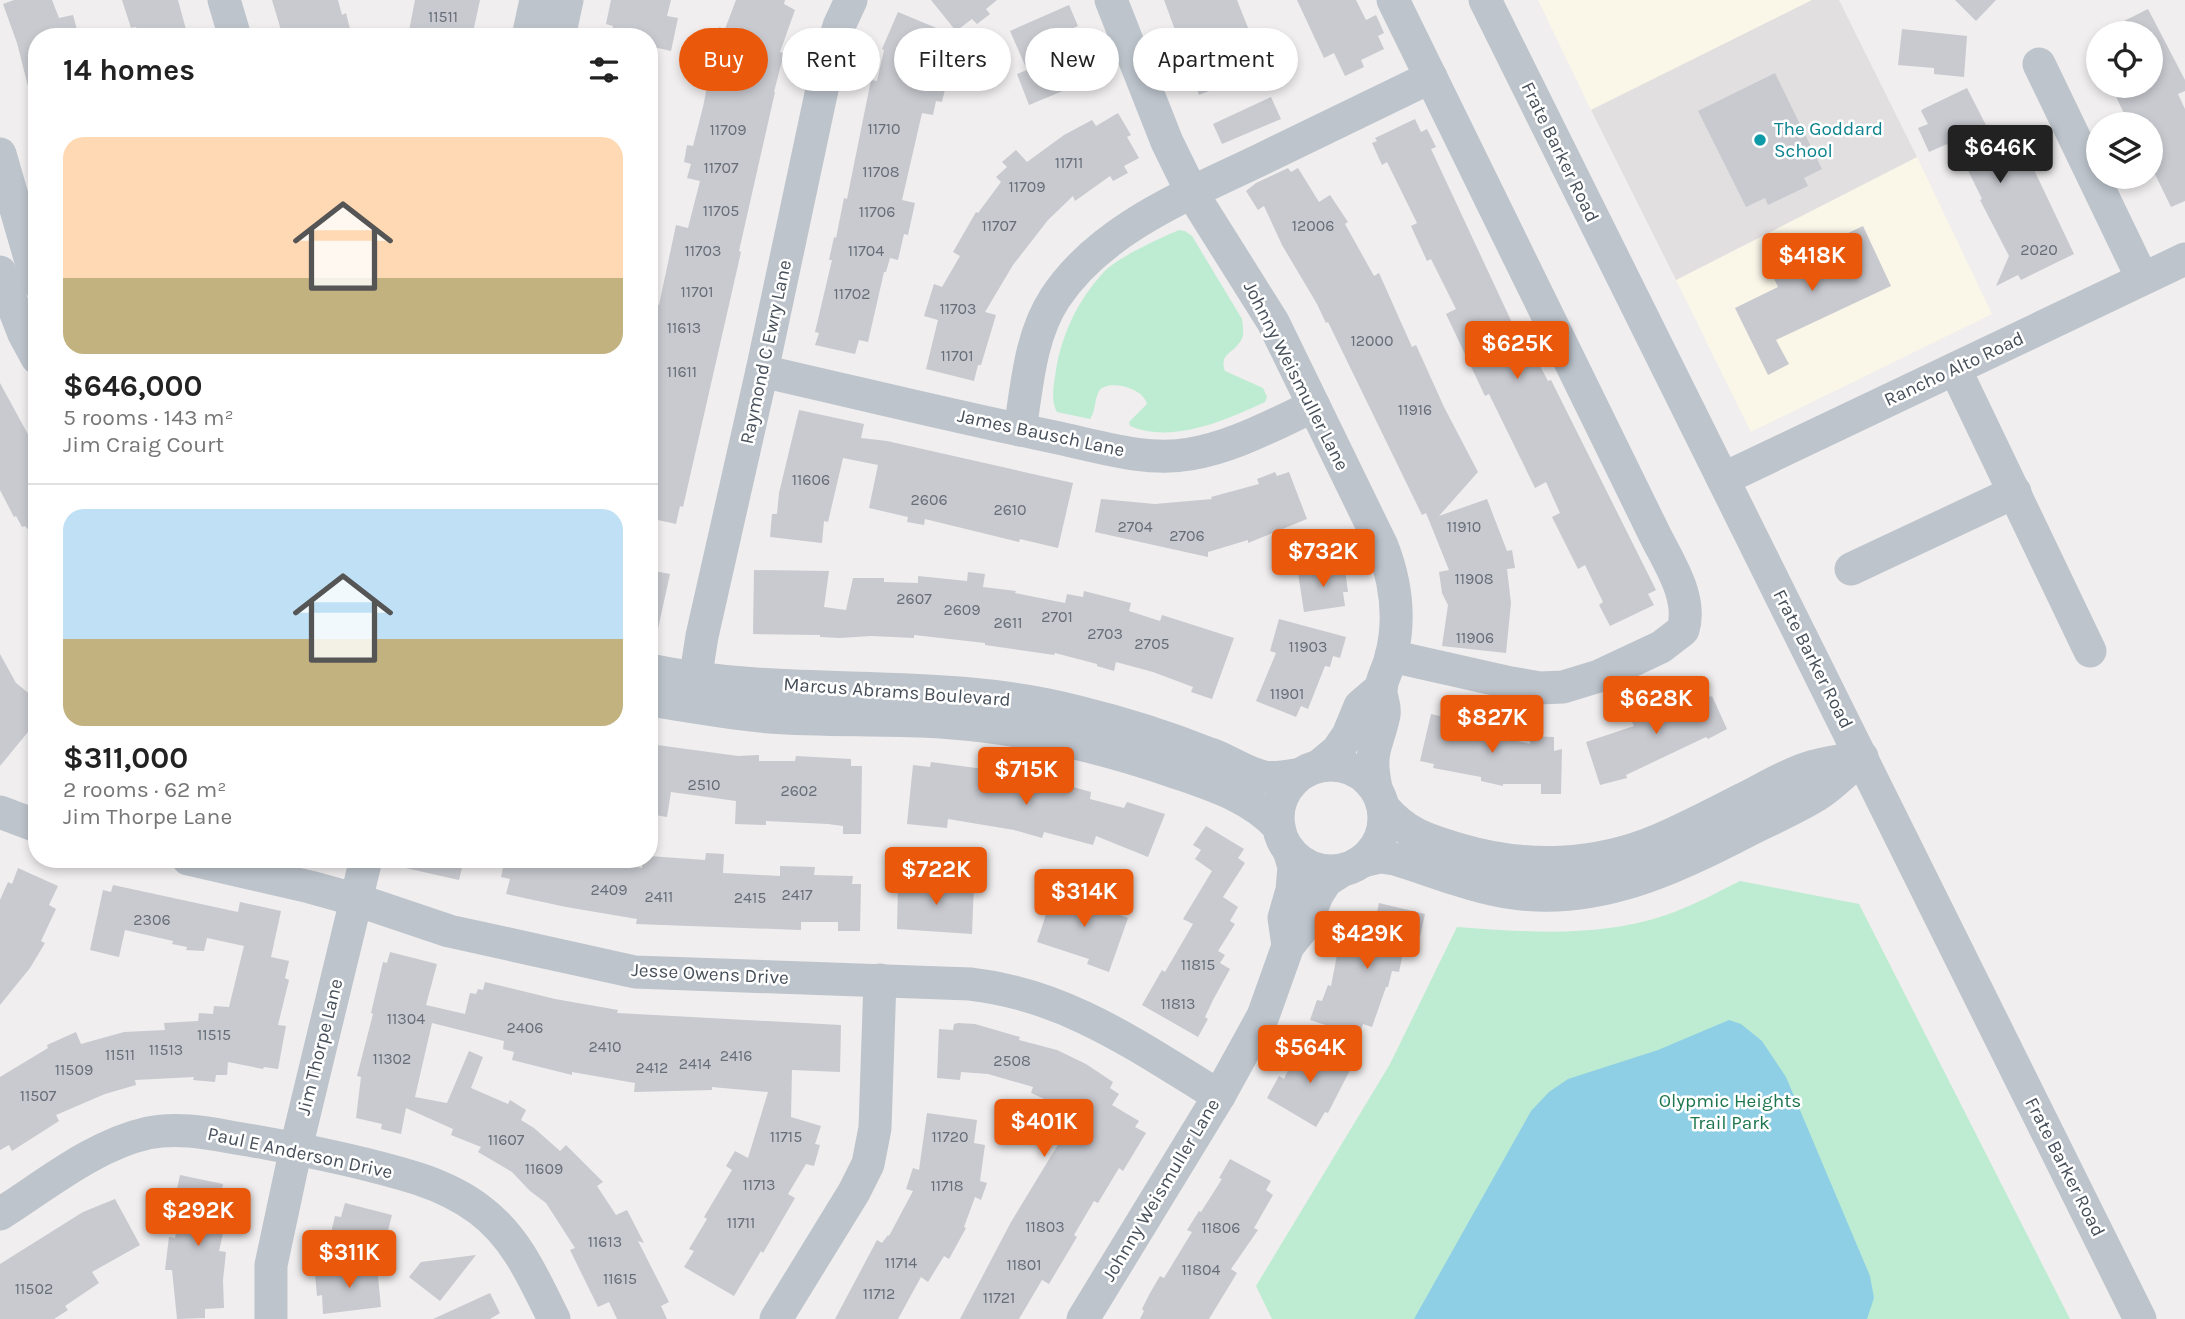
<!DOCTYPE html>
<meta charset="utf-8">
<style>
:root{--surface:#fff;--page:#f2f2f2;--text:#222;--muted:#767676;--line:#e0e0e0;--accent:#ea580c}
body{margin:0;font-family:Karla,sans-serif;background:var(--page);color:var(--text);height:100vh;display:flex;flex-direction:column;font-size:26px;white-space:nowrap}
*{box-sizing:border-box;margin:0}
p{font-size:23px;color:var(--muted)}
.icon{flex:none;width:38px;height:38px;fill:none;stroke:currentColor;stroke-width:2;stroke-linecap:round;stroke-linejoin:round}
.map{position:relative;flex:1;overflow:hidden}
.drawer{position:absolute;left:28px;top:28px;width:630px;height:840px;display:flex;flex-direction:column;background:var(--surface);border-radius:28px;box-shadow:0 4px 10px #0003}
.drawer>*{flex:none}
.hud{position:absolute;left:679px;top:28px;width:665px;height:63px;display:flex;gap:14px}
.buttons{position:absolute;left:2086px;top:21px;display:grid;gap:14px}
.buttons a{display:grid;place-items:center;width:77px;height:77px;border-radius:50%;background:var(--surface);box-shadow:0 4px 10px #0003;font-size:35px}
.price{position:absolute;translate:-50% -60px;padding:0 16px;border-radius:7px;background:var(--accent);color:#fff;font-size:23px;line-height:46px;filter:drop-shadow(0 2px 4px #0008)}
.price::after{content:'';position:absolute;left:50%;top:42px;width:21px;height:16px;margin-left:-10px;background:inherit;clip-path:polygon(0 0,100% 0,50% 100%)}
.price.on{background:#222;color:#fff}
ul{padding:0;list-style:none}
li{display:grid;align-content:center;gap:14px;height:371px;padding:0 35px}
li+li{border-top:2px solid var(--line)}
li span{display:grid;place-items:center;height:217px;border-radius:21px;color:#555}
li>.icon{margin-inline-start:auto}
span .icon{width:126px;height:126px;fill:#fffc;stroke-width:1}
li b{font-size:30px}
h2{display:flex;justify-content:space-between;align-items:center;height:84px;padding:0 35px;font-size:30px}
.pill{padding:0 24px;border-radius:32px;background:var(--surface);box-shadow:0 4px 10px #0003;font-size:24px;line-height:63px}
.pill.on{background:var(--accent);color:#fff}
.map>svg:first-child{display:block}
</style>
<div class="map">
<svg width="2185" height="1319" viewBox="0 0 2185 1319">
<rect width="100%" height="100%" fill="#f0eeee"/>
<g fill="#faf6e8">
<polygon points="1538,0 1812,0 1591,110"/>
<polygon points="1917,157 1992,314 1751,432 1676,280"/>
</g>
<polygon fill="#e1dfdf" points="1812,0 1839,0 1917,157 1676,280 1591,110"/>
<g fill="#beecd2">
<path d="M1179 230 1185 231 1192 236 1242 319C1243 327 1245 335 1240 342 1232 354 1219 354 1225 371L1263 388 1267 397 1265 402C1226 420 1173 444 1130 426L1129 422 1147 404C1143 387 1107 379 1099 391 1094 400 1096 411 1090 419L1057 412C1050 400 1054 384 1056 370 1062 334 1078 300 1103 273 1116 258 1160 238 1179 230Z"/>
<path d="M1740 881 1859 904 2070 1319H1272L1256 1286 1390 1064 1457 927C1528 932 1598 938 1666 915 1692 906 1716 893 1740 881Z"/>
</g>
<polygon fill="#8ecfe6" points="1729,1020 1741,1024 1762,1041 1786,1077 1870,1276 1874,1298 1867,1319 1414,1319 1531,1111 1549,1092 1568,1079 1658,1050"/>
<g fill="#c8cad0">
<polygon points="14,0 52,0 59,18 73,15 79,37 37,37 37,101 32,102 17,43 3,4"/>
<polygon points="122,0 178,0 188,37 139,37 136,27 131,28"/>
<polygon points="272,0 338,0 342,15 346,13 352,37 283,37"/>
<polygon points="415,0 480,0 472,37 436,37 409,31"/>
<polygon points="611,0 671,0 667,16 678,18 671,51 649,46 649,37 611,37 613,26 606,24"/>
<polygon points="736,0 785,0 784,4 795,10 780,52 784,53 774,92 775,92 739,251 741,252 683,507 680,506 676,524 649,518 649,341 657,305 659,305 676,225 688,228 700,181 687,178 691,164 684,162 687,145 693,146 703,107 719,27 725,29"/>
<polygon points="931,0 997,0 986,9 990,14 977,24 972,19 956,31"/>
<polygon points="1164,0 1237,0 1252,38 1257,36 1264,53 1255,56 1261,70 1199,95"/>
<polygon points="1297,0 1356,0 1366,20 1376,15 1384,33 1378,36 1384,49 1361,60 1364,67 1345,76 1334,53 1324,58"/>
<polygon points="1955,0 1996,0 1976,21"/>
<polygon points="1069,5 1078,26 1069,30 1082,61 1086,59 1094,78 1029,105 1017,74 1027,70 1010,31"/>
<polygon points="2148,9 2185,80 2185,91 2178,94 2185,109 2185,201 2171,207 2151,166 2151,124 2129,124 2111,86 2151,86 2151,33 2100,33"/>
<polygon points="898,12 946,32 926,80 946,85 942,102 936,101 933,115 922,113 902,200 915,203 908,235 904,234 898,260 890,258 886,272 884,272 868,342 859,340 855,354 815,345 819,333 815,332 832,260 829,260 834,237 836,238 844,198 847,199 871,80 877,81 884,50 882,49"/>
<polygon points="1902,29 1967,36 1964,77 1934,74 1934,68 1898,65"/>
<polygon points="1775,73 1822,169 1804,178 1808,186 1768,205 1765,198 1746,207 1698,111"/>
<polygon points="1967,88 1992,137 2008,129 2010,133 2015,131 2018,136 2074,254 2021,280 2018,275 1996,286 2009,256 1980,200 1982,199 1965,164 1959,166 1947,144 1929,152 1918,128 1928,124 1921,111 1923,109"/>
<polygon points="1271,97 1281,119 1222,144 1213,124"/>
<polygon points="1118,113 1131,135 1127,137 1139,158 1124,166 1128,173 1113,181 1110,176 1075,201 1073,196 1048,220 1013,265 985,312 996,315 981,365 978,365 974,381 926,369 938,320 924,316 934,284 942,287 960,256 953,252 976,212 978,213 1001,182 996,177 1007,167 1002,162 1016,150 1027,162 1064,135 1092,120 1096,126"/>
<polygon points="1415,119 1421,132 1427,129 1436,147 1431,149 1521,342 1524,340 1536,367 1540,366 1548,381 1551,380 1656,590 1648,594 1654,605 1610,626 1599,605 1603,602 1585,565 1578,569 1552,517 1560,513 1546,482 1535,488 1489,394 1485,396 1446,314 1456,309 1431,259 1427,261 1411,226 1417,223 1387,162 1382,165 1372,143 1377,141 1375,138"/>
<polygon points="1288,168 1291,172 1298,168 1319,202 1330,195 1348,222 1345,224 1374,276 1379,273 1412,347 1416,345 1444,407 1478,472 1439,516 1487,499 1507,551 1512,550 1515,568 1507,569 1511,603 1506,653 1442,646 1448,605 1442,593 1439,572 1449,570 1426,513 1422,515 1328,322 1326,323 1317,304 1282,245 1264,206 1258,210 1246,191 1256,183"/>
<polygon points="1863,226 1891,286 1776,340 1789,364 1768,375 1735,308 1778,287 1770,270"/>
<polygon points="0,383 37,451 37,539 25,526 22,527 16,516 14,517 0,490"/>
<polygon points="799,410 864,424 861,438 887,441 1073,483 1058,548 1020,539 1019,542 925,519 924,525 907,522 908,517 869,508 878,465 843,458 828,522 824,521 822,543 770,537 772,514 777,514 779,493"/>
<polygon points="1275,472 1277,476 1289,472 1307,519 1248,543 1248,540 1208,552 1208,557 1095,532 1101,499 1155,504 1212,499 1211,497 1259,484 1257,479"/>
<polygon points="1335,568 1336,571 1345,570 1348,592 1343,592 1345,606 1304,612 1298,573"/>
<polygon points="649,570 670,574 657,633 649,633"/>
<polygon points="754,570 829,571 824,607 846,610 853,578 884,578 884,582 918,583 918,576 967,581 968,572 985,574 983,587 1016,591 1015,593 1065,603 1067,594 1083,597 1084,591 1131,603 1129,611 1160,621 1162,615 1234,638 1212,699 1191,692 1193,687 1153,672 1116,662 1114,671 1097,666 1097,664 1055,653 1054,655 985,645 985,643 914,635 914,638 871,636 840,638 820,637 820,635 753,634"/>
<polygon points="1279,619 1346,637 1340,658 1333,656 1330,667 1325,666 1308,709 1301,706 1296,717 1256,701 1276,653 1270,651"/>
<polygon points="0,654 16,683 37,700 37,721 0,766"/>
<polygon points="1693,687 1696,695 1706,690 1710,697 1712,696 1727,729 1708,739 1706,737 1626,775 1627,778 1600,785 1586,742 1634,726 1631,720 1673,701 1672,698"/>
<polygon points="1431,714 1494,729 1492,735 1530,744 1530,736 1554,737 1554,751 1562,749 1561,794 1541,794 1541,784 1503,784 1503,786 1481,781 1481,777 1433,768 1434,764 1420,761"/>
<polygon points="657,745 738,756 759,755 759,761 795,761 796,756 851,759 851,766 862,766 861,834 843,834 843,826 828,824 766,821 766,825 735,824 736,801 671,792 667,817 649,814 649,752 656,753"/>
<polygon points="931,762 1006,772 1073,787 1091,792 1090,799 1124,808 1127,802 1165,814 1148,857 1096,836 1093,845 1044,832 1042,838 1014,830 948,819 947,828 907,824 913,765 930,767"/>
<polygon points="1206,826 1244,849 1238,858 1245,863 1223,897 1238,907 1230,921 1235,924 1218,951 1225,955 1220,963 1230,969 1213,1000 1205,1017 1208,1019 1198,1037 1142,1005 1162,970 1165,972 1193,924 1183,919 1212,871 1195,859 1201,850 1193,845"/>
<polygon points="706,853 724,854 723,873 780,876 780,866 815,867 814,875 853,876 852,884 861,884 860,931 838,931 838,922 801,922 801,930 636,924 637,919 566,907 506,894 510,879 501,877 505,859 580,859 611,866 612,862 642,868 643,859 649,859 649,856 705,860"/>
<polygon points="402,859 464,859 459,880 401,867"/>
<polygon points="18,868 58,886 49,905 56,909 41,941 45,943 30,968 0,1005 0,900 8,882 12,884"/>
<polygon points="898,883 974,884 972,934 897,929"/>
<polygon points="113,885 238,912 240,902 281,911 271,957 289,961 285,978 289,980 278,1025 286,1026 278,1069 264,1067 263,1069 228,1062 227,1075 216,1075 215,1082 193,1080 194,1077 135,1080 136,1085 105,1094 56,1115 59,1121 12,1151 9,1145 0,1150 0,1077 48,1048 47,1045 76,1032 81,1044 124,1032 165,1030 164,1023 198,1021 199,1013 213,1014 214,1006 229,1007 244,946 207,938 204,951 186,950 187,947 172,944 173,941 125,930 119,957 90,950 103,890 111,892"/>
<polygon points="1053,893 1090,903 1093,897 1120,907 1117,914 1128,918 1109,972 1087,964 1089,959 1037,942"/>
<polygon points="1379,903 1425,914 1420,937 1407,934 1399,972 1392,971 1388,987 1386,987 1372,1027 1363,1024 1359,1036 1310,1020 1317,1000 1322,1001 1328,985 1331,986 1337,955 1341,956 1342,952 1348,953 1350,946 1360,948 1363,929 1366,930 1369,916 1376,917"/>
<polygon points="390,952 437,964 426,1005 465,1014 470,993 476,994 478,989 483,990 485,982 555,999 618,1010 617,1013 841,1025 840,1072 792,1070 791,1117 821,1126 815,1144 820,1145 814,1166 806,1164 788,1194 795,1198 763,1253 761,1251 734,1296 684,1267 694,1251 689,1249 707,1219 704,1217 732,1170 726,1166 735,1151 748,1158 768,1092 712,1087 712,1090 634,1092 635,1083 572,1072 572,1075 512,1060 514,1052 503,1049 504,1041 432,1023 415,1097 447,1103 469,1051 483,1057 471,1088 508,1104 510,1100 526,1110 521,1120 534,1128 560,1151 566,1145 603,1182 597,1186 616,1215 627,1210 644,1243 638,1241 669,1302 661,1306 667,1319 617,1319 609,1302 598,1307 570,1250 575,1248 546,1203 530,1191 512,1172 478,1152 481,1147 451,1135 453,1129 406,1108 401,1134 381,1129 382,1124 356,1118 361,1077 357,1076 373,1014 371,1013 383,962 387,963"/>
<polygon points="958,1023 975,1024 1020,1037 1019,1040 1057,1050 1086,1064 1113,1082 1110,1088 1119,1094 1112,1105 1139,1121 1135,1127 1146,1133 1123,1171 1119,1168 1098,1203 1094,1201 1074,1235 1077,1237 1049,1284 1042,1280 1019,1319 960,1319 1011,1222 1065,1133 1059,1130 1071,1111 1031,1093 1033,1087 988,1074 961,1072 960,1080 937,1078 939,1029 953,1030 954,1024"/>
<polygon points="1301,1043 1351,1068 1328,1113 1325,1112 1316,1127 1267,1098 1279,1076 1284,1079"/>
<polygon points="927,1113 977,1120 974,1143 985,1145 980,1181 987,1183 981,1200 975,1197 964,1227 966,1228 949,1259 944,1256 928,1282 921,1277 898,1319 835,1319 877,1240 882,1243 888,1235 889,1236 913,1191 906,1189 913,1168 919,1170"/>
<polygon points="1230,1159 1271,1181 1266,1190 1273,1195 1254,1228 1258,1230 1231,1269 1237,1273 1209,1319 1140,1319 1144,1311 1142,1309 1150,1293 1160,1276 1164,1278 1192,1232 1187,1230 1199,1211 1201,1212 1222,1179 1219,1178"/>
<polygon points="180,1175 223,1184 221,1195 231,1198 219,1251 226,1252 223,1280 224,1308 205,1309 205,1318 177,1319 172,1270 165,1270 169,1237 175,1238 183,1200 175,1198"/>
<polygon points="115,1199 140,1245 92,1272 99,1283 65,1306 68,1310 54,1319 0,1319 0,1264 83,1212"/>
<polygon points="345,1203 392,1215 386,1238 374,1235 375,1244 331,1233 335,1216 341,1217"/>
<polygon points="476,1255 440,1301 409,1277 421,1262"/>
<polygon points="377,1267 381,1307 323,1314 322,1295 317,1296 315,1274"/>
<polygon points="490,1293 500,1313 490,1319 433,1319"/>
</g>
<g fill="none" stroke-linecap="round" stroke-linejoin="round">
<g stroke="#bdc4cc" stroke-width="33">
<polyline points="224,0 235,37"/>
<path d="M1111 0 1167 142 1192 193 1273 322 1382 546C1396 582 1401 619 1391 657 1389 667 1382 678 1381 688 1380 697 1386 706 1384 715 1377 748 1368 750 1376 788"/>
<polyline points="1485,0 2140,1319"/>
<polyline points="528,37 536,0"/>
<polyline points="559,37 567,0"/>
<polyline points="2039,64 2142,278"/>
<polyline points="0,154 37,282"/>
<polyline points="0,272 24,334 37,358"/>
<polyline points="1955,369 2090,651"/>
<path d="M762 371C859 393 956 417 1054 437 1097 446 1146 462 1190 454 1234 447 1274 424 1314 406"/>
<path d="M1020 430C1027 386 1030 336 1055 298 1102 227 1190 194 1264 158 1319 131 1375 104 1431 77"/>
<polyline points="1723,479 2185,259"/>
<polyline points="1851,569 2015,492"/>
<path d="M1391 656 1511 683 1540 688 1563 687 1599 676 1661 647 1683 630C1693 597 1668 562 1654 533L1393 0"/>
<path d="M649 670C790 700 938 675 1078 712 1123 723 1167 737 1210 754 1228 760 1245 773 1264 777 1276 779 1289 776 1301 774"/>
<path d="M649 700C690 706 729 714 770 717 840 722 912 717 982 726 1047 734 1110 750 1172 771 1212 785 1250 796 1279 827"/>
<polyline points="691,706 702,636 762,371 827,66 839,26 851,0"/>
<circle cx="1331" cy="818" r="53"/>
<polyline points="1319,766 1337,751 1348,735 1360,706 1381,688"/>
<path d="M1384 808C1407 835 1428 840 1461 850 1526 869 1596 867 1659 840 1687 828 1714 814 1741 800 1762 790 1785 775 1808 768 1824 762 1843 761 1860 757"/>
<polyline points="0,812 37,826"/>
<path d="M188 859 310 887 357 900 449 931 635 972 970 984C1067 995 1137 1046 1219 1096"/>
<path d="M1363 861 1380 857 1395 859C1434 871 1472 887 1513 893 1599 905 1677 868 1751 829 1773 818 1796 808 1817 795 1833 785 1848 769 1862 757"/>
<polyline points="1288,946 1284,918 1292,890 1294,867 1289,850"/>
<path d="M0 1214C46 1185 94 1145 148 1133 182 1126 216 1135 248 1140 305 1150 364 1162 419 1179 440 1186 463 1197 480 1210 517 1238 534 1279 554 1319"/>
<polyline points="271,1319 271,1265 296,1148 366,859"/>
<polyline points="776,1319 854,1192 868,1164 875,1128 880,980"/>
<polyline points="1083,1319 1219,1096 1263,1016 1288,946 1305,925 1317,895 1326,881 1343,870"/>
</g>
</g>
<circle fill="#0f9aa8" stroke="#fff" stroke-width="2.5" cx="1760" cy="140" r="7"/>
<g text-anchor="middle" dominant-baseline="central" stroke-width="5" stroke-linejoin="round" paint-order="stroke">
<g font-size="16" fill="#676e78">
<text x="443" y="16">11511</text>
<text x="884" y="128">11710</text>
<text x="728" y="129">11709</text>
<text x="1069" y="162">11711</text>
<text x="721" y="167">11707</text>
<text x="881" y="171">11708</text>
<text x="1027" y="186">11709</text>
<text x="721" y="210">11705</text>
<text x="877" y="211">11706</text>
<text x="999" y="225">11707</text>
<text x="1313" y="225">12006</text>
<text x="2039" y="249">2020</text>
<text x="703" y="250">11703</text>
<text x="866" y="250">11704</text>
<text x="697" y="291">11701</text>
<text x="852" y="293">11702</text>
<text x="958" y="308">11703</text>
<text x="684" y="327">11613</text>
<text x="1372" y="340">12000</text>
<text x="957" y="355">11701</text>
<text x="682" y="371">11611</text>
<text x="1415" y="409">11916</text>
<text x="811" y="479">11606</text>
<text x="929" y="499">2606</text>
<text x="1010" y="509">2610</text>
<text x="1135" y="526">2704</text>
<text x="1464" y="526">11910</text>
<text x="1187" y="535">2706</text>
<text x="1474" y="578">11908</text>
<text x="914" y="598">2607</text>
<text x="962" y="609">2609</text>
<text x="1057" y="616">2701</text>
<text x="1008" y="622">2611</text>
<text x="1105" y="633">2703</text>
<text x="1475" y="637">11906</text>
<text x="1152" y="643">2705</text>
<text x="1308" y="646">11903</text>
<text x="1287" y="693">11901</text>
<text x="704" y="784">2510</text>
<text x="799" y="790">2602</text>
<text x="609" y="889">2409</text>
<text x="797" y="894">2417</text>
<text x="659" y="896">2411</text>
<text x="750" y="897">2415</text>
<text x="152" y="919">2306</text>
<text x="1198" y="964">11815</text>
<text x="1178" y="1003">11813</text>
<text x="406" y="1018">11304</text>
<text x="525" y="1027">2406</text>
<text x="214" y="1034">11515</text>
<text x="605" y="1046">2410</text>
<text x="166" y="1049">11513</text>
<text x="120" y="1054">11511</text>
<text x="736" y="1055">2416</text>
<text x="392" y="1058">11302</text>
<text x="1012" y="1060">2508</text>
<text x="695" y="1063">2414</text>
<text x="652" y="1067">2412</text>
<text x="74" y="1069">11509</text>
<text x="38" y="1095">11507</text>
<text x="786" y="1136">11715</text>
<text x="950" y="1136">11720</text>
<text x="506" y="1139">11607</text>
<text x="544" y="1168">11609</text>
<text x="759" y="1184">11713</text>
<text x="947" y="1185">11718</text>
<text x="741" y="1222">11711</text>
<text x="1045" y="1226">11803</text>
<text x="1221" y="1227">11806</text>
<text x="605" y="1241">11613</text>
<text x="901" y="1262">11714</text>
<text x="1024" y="1264">11801</text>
<text x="1201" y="1269">11804</text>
<text x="620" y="1278">11615</text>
<text x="34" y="1288">11502</text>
<text x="879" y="1293">11712</text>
<text x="999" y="1297">11721</text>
</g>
<g font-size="19" fill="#0d838f" stroke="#fff" text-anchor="start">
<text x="1774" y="129">The Goddard<tspan x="1774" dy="22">School</tspan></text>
</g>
<g font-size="19" fill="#47505a" stroke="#fff">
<text transform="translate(1560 152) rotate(64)">Frate Barker Road</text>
<text transform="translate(766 352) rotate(-78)">Raymond C Ewry Lane</text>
<text transform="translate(1954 369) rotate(-25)">Rancho Alto Road</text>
<text transform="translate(1296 376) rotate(63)">Johnny Weismuller Lane</text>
<text transform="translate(1041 433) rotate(12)">James Bausch Lane</text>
<text transform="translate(1813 659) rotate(63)">Frate Barker Road</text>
<text transform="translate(897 692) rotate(4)">Marcus Abrams Boulevard</text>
<text transform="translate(710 974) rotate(3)">Jesse Owens Drive</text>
<text transform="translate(320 1047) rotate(-76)">Jim Thorpe Lane</text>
<text transform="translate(300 1153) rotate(12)">Paul E Anderson Drive</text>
<text transform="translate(2065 1167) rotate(63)">Frate Barker Road</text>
<text transform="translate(1161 1190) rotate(-59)">Johnny Weismuller Lane</text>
</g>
<g font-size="19" fill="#1d764e" stroke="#fff">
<text x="1730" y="1101">Olypmic Heights<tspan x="1730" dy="22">Trail Park</tspan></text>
</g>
</g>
</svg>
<div class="buttons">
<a><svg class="icon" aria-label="locate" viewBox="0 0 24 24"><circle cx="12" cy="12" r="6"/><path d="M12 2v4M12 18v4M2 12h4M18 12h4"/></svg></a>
<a><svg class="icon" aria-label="layers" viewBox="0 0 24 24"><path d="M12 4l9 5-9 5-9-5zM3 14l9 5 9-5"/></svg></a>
</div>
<b class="price on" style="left:2000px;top:185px">$646K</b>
<b class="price" style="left:1812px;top:293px">$418K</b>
<b class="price" style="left:1517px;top:381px">$625K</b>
<b class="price" style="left:1323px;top:589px">$732K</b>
<b class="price" style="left:1656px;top:736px">$628K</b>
<b class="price" style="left:1492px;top:755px">$827K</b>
<b class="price" style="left:1026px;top:807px">$715K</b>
<b class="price" style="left:936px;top:907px">$722K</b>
<b class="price" style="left:1084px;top:929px">$314K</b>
<b class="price" style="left:1367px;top:971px">$429K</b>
<b class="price" style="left:1310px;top:1085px">$564K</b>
<b class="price" style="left:1044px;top:1159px">$401K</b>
<b class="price" style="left:198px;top:1248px">$292K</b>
<b class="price" style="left:349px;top:1290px">$311K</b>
<div class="hud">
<a class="pill on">Buy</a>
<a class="pill">Rent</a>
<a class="pill">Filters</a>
<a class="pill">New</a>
<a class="pill">Apartment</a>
</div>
<section class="drawer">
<h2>14 homes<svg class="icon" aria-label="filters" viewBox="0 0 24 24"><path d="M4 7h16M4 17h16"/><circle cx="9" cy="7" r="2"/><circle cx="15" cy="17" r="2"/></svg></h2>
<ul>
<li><span style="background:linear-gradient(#ffd9b3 65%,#c2b280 0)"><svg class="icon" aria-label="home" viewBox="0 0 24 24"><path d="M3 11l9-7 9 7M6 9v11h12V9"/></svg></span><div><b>$646,000</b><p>5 rooms · 143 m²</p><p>Jim Craig Court</p></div></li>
<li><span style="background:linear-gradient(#bfe0f5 60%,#c2b280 0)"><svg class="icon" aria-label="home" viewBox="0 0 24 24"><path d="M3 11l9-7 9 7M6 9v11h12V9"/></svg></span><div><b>$311,000</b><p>2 rooms · 62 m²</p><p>Jim Thorpe Lane</p></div></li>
</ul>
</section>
</div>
